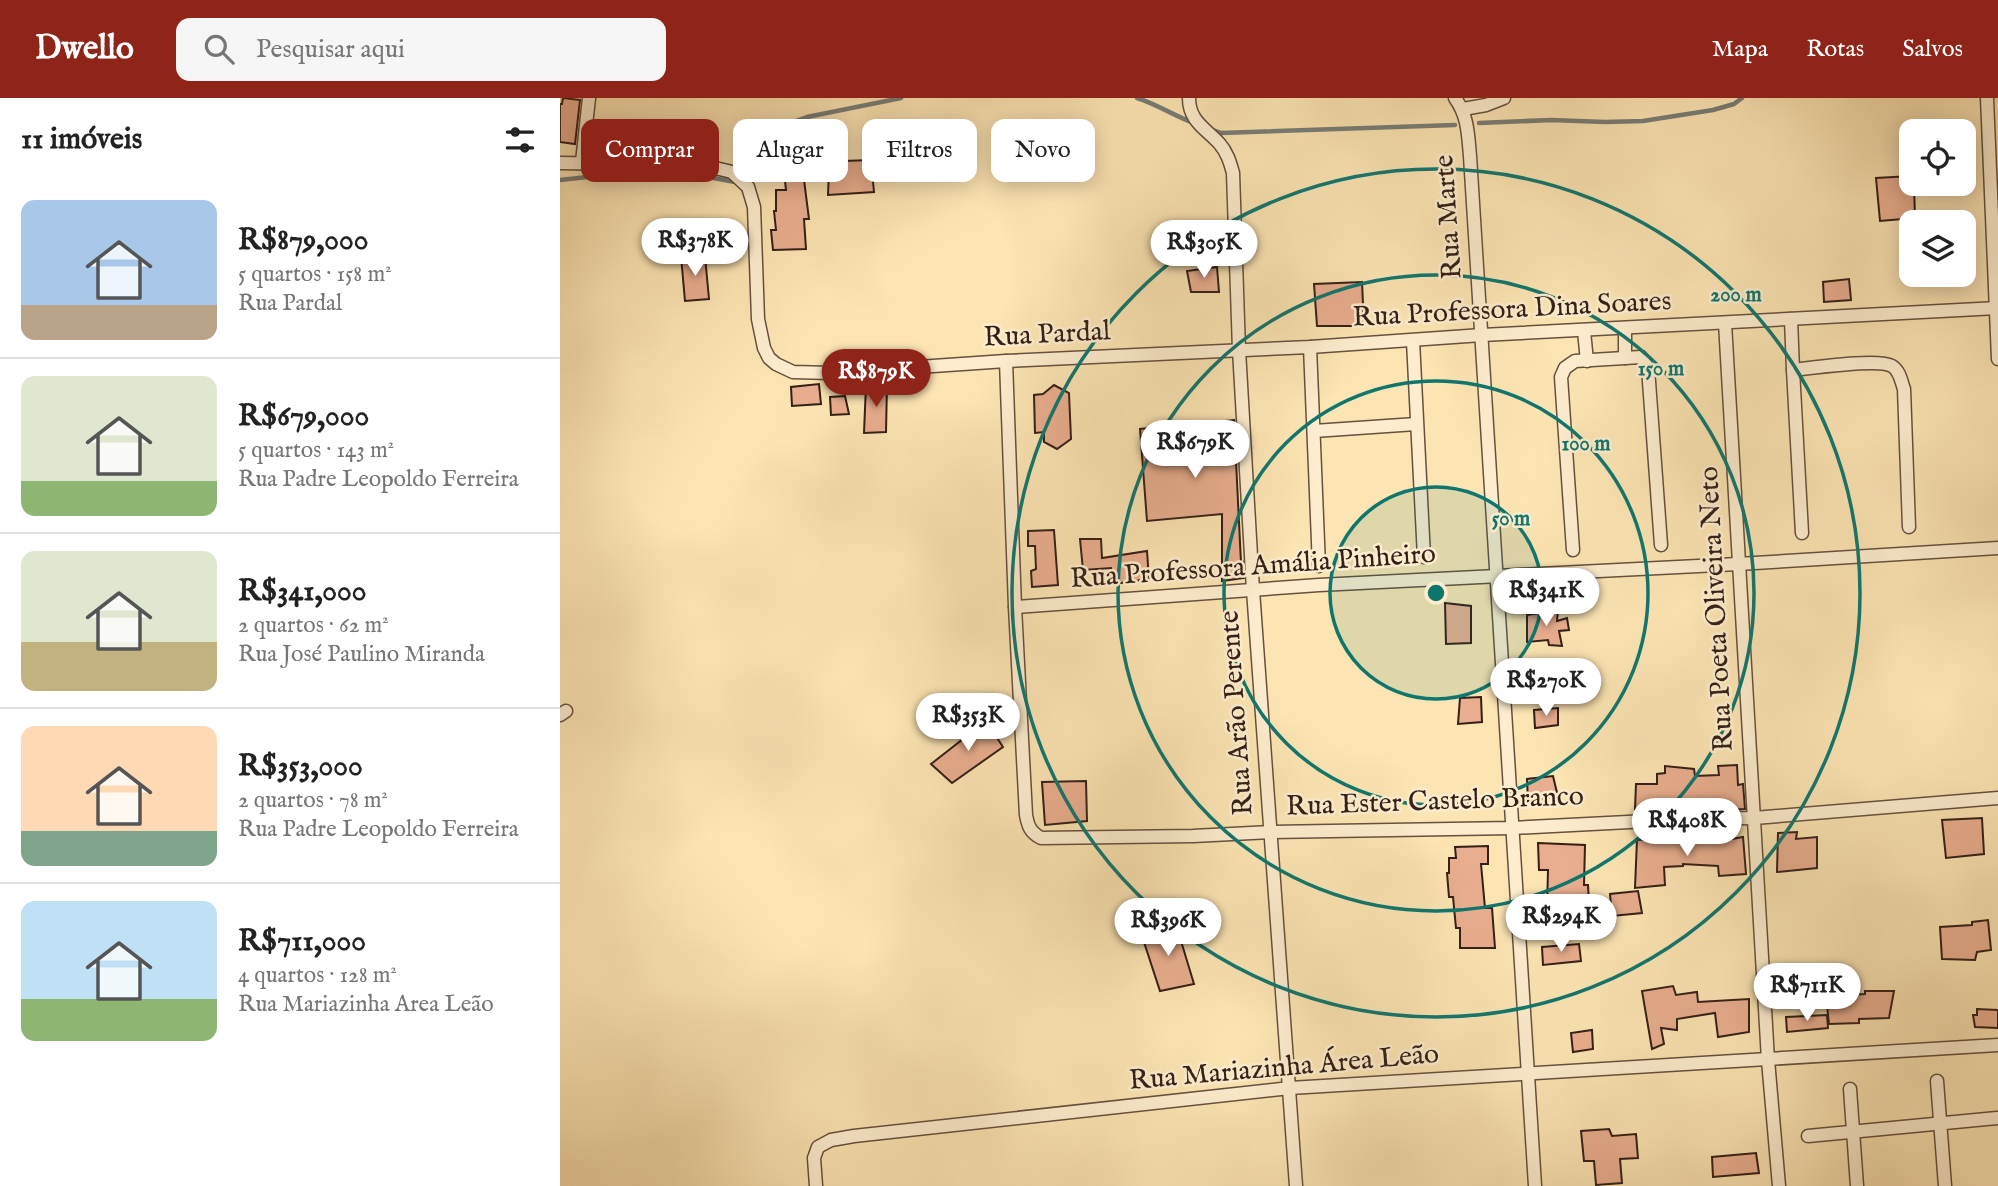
<!DOCTYPE html>
<html lang="pt">
<meta charset="utf-8">
<style>
:root{--surface:#fff;--page:#f6f6f6;--text:#222;--muted:#767676;--line:#e0e0e0;--accent:#8f2418}
body{margin:0;font-family:"IM FELL English",serif;background:var(--page);color:var(--text);height:100vh;display:flex;flex-direction:column;font-size:26px;white-space:nowrap}
*{box-sizing:border-box;margin:0}
p{font-size:23px;color:var(--muted)}
.icon{flex:none;width:38px;height:38px;fill:none;stroke:currentColor;stroke-width:2;stroke-linecap:round;stroke-linejoin:round}
.map{position:relative;flex:1;overflow:hidden}
.sheet{display:flex;flex-direction:column;background:var(--surface);width:560px}
.sheet>*{flex:none}
.banner{position:absolute;left:21px;top:21px;width:665px;height:63px;display:flex;gap:14px}
.tools{position:absolute;left:1339px;top:21px;display:grid;gap:14px}
.tools a{display:grid;place-items:center;width:77px;height:77px;border-radius:14px;background:var(--surface);box-shadow:0 4px 18px #0003;font-size:35px}
.price{position:absolute;translate:-50% -60px;padding:0 16px;border-radius:24px;background:#fff;color:#222;font-size:23px;line-height:46px;filter:drop-shadow(0 2px 4px #0008)}
.price::after{content:'';position:absolute;left:50%;top:42px;width:21px;height:16px;margin-left:-10px;background:inherit;clip-path:polygon(0 0,100% 0,50% 100%)}
.price.active{background:var(--accent);color:#fff}
ul{padding:0;list-style:none}
li{display:flex;align-items:center;gap:21px;height:175px;padding:0 21px}
li+li{border-top:2px solid var(--line)}
li span{display:grid;place-items:center;flex:none;width:196px;height:140px;border-radius:14px;color:#555}
li>.icon{margin-inline-start:auto}
span .icon{width:84px;height:84px;fill:#fffc;stroke-width:1}
li b{font-size:30px}
h2{display:flex;justify-content:space-between;align-items:center;height:84px;padding:0 21px;font-size:30px}
.pill{padding:0 24px;border-radius:14px;background:var(--surface);box-shadow:0 4px 18px #0003;font-size:24px;line-height:63px}
.pill.active{background:var(--accent);color:#fff}
header{display:flex;align-items:center;gap:42px;box-sizing:border-box;height:98px;padding:0 35px;background:var(--accent);color:#fff}
header strong{font-size:33px}
nav{display:flex;gap:38px;margin-inline-start:auto;font-size:24px}
.search{width:490px;height:63px;background:var(--page);display:flex;align-items:center;gap:18px;box-sizing:border-box;padding:0 24px;border-radius:14px;color:var(--muted);font-size:26px}
main{display:flex;flex:1;min-height:0}
.map>svg:first-child{display:block}
</style>
<header>
<strong>Dwello</strong>
<div class="search"><svg class="icon" aria-label="search" viewBox="0 0 24 24"><circle cx="10" cy="10" r="6"/><path d="M15 15l6 6"/></svg>Pesquisar aqui</div>
<nav><a>Mapa</a><a>Rotas</a><a>Salvos</a></nav>
</header>
<main>
<section class="sheet">
<h2>11 imóveis<svg class="icon" aria-label="filters" viewBox="0 0 24 24"><path d="M4 7h16M4 17h16"/><circle cx="9" cy="7" r="2"/><circle cx="15" cy="17" r="2"/></svg></h2>
<ul>
<li><span style="background:linear-gradient(#a9c7e8 75%,#b9a48a 0)"><svg class="icon" aria-label="home" viewBox="0 0 24 24"><path d="M3 11l9-7 9 7M6 9v11h12V9"/></svg></span><div><b>R$879,000</b><p>5 quartos · 158 m²</p><p>Rua Pardal</p></div></li>
<li><span style="background:linear-gradient(#dfe7d0 75%,#8fb573 0)"><svg class="icon" aria-label="home" viewBox="0 0 24 24"><path d="M3 11l9-7 9 7M6 9v11h12V9"/></svg></span><div><b>R$679,000</b><p>5 quartos · 143 m²</p><p>Rua Padre Leopoldo Ferreira</p></div></li>
<li><span style="background:linear-gradient(#dfe7d0 65%,#c2b280 0)"><svg class="icon" aria-label="home" viewBox="0 0 24 24"><path d="M3 11l9-7 9 7M6 9v11h12V9"/></svg></span><div><b>R$341,000</b><p>2 quartos · 62 m²</p><p>Rua José Paulino Miranda</p></div></li>
<li><span style="background:linear-gradient(#ffd9b3 75%,#7fa58c 0)"><svg class="icon" aria-label="home" viewBox="0 0 24 24"><path d="M3 11l9-7 9 7M6 9v11h12V9"/></svg></span><div><b>R$353,000</b><p>2 quartos · 78 m²</p><p>Rua Padre Leopoldo Ferreira</p></div></li>
<li><span style="background:linear-gradient(#bfe0f5 70%,#8fb573 0)"><svg class="icon" aria-label="home" viewBox="0 0 24 24"><path d="M3 11l9-7 9 7M6 9v11h12V9"/></svg></span><div><b>R$711,000</b><p>4 quartos · 128 m²</p><p>Rua Mariazinha Area Leão</p></div></li>
</ul>
</section>
<div class="map">
<svg width="1438" height="1088" viewBox="0 0 1438 1088">
<rect width="100%" height="100%" fill="#fce4b3"/>
<filter id="stains"><feTurbulence type="fractalNoise" baseFrequency=".00286" numOctaves="4"/><feColorMatrix values="0 0 0 0 .2 0 0 0 0 .09 0 0 0 0 .02 0 0 0 .5 -.17"/></filter>
<radialGradient id="worn" r=".72"><stop offset=".6" stop-color="#630" stop-opacity="0"/><stop offset="1" stop-color="#630" stop-opacity=".3"/></radialGradient>
<g fill="none" stroke-linecap="round" stroke-linejoin="round">
<g stroke="#777d77" stroke-width="4.5">
<path d="M577 0C597 6 614 18 634 25"/>
<polyline points="919,25 991,22 1045,24 1083,23 1153,12 1174,6 1182,0"/>
<polyline points="652,32 661,35 895,27"/>
<polyline points="183,68 194,43 230,25 247,19 341,0"/>
<polyline points="0,82 46,77 109,80 143,78 175,84"/>
</g>
</g>
<g fill="#e9ae8f" stroke="#341f17" stroke-width="2">
<polygon points="3,0 20,2 15,46 0,44 0,6 2,6"/>
<polygon points="311,62 314,94 268,97 269,71 284,70 284,63"/>
<polygon points="1351,78 1351,86 1354,86 1355,120 1320,123 1316,80"/>
<polygon points="244,82 249,121 244,121 246,151 213,152 211,132 216,132 214,113 216,113 216,92 226,92 225,83"/>
<polygon points="121,158 145,158 149,201 125,203"/>
<polygon points="657,169 659,194 631,194 627,173"/>
<polygon points="1289,181 1291,202 1264,204 1263,184"/>
<polygon points="802,184 804,228 757,228 754,186"/>
<polygon points="259,286 261,306 232,308 231,289"/>
<polygon points="327,286 326,334 304,335 306,287"/>
<polygon points="494,287 509,295 511,341 497,351 484,344 484,334 475,335 474,297 483,296"/>
<polygon points="285,298 289,316 271,317 270,299"/>
<polygon points="674,322 681,465 683,464 684,480 662,483 662,416 587,423 580,331"/>
<polygon points="494,432 498,487 472,489 471,473 476,471 475,448 468,448 468,433"/>
<polygon points="520,441 541,441 542,460 587,453 589,481 553,486 551,470 523,472"/>
<polygon points="885,505 911,508 911,545 886,546"/>
<polygon points="998,512 997,523 1007,520 1009,532 999,533 1002,548 989,547 988,542 967,544 967,517"/>
<polygon points="921,599 922,624 898,626 900,600"/>
<polygon points="998,610 998,627 975,630 974,612"/>
<polygon points="426,623 443,649 392,685 371,666"/>
<polygon points="1177,667 1178,687 1183,686 1185,711 1160,712 1160,710 1151,712 1116,713 1117,706 1075,711 1076,686 1097,686 1097,676 1105,675 1105,668 1134,671 1135,678 1159,677 1158,668"/>
<polygon points="993,678 998,699 968,703 967,681"/>
<polygon points="526,683 527,723 485,727 482,684"/>
<polygon points="1422,720 1424,756 1386,760 1382,722"/>
<polygon points="1237,734 1236,741 1257,739 1257,770 1217,774 1218,735"/>
<polygon points="1165,735 1166,742 1183,739 1186,776 1159,778 1158,768 1123,766 1123,768 1104,769 1105,787 1075,790 1077,742 1110,740 1111,744 1154,744 1154,738"/>
<polygon points="978,745 1025,747 1024,787 1028,787 1029,805 1002,805 1000,826 982,827 984,810 987,810 988,772 979,772"/>
<polygon points="928,748 928,766 921,766 925,810 932,810 935,850 900,850 900,830 896,830 893,799 889,799 887,775 889,775 889,760 896,760 895,749"/>
<polygon points="1078,793 1082,815 1052,818 1050,796"/>
<polygon points="1428,822 1431,852 1417,854 1415,862 1382,861 1380,829 1412,827 1412,824"/>
<polygon points="615,823 634,886 600,893 582,838"/>
<polygon points="1019,846 1021,863 983,867 982,849"/>
<polygon points="1113,888 1116,897 1137,894 1138,904 1189,901 1189,934 1158,939 1155,915 1117,921 1117,932 1101,930 1104,946 1092,951 1082,893"/>
<polygon points="1305,893 1334,893 1329,920 1299,921 1299,925 1269,926 1266,898 1305,896"/>
<polygon points="1417,911 1438,912 1438,930 1415,929 1413,917 1417,917"/>
<polygon points="1267,917 1268,930 1227,934 1226,919"/>
<polygon points="1032,932 1033,951 1013,954 1011,935"/>
<polygon points="1049,1031 1052,1038 1076,1036 1078,1060 1060,1061 1062,1085 1036,1087 1034,1063 1024,1063 1021,1033"/>
<polygon points="1196,1055 1199,1075 1153,1079 1152,1059"/>
</g>
<g fill="none" stroke-linecap="round" stroke-linejoin="round">
<g stroke="#66503e" stroke-width="15">
<g id="minor">
<path d="M629 0C629 23 645 30 659 45 667 54 670 64 673 75L679 252 693 492 736 1088"/>
<path d="M895 0C908 18 908 36 910 58L975 1088"/>
<polyline points="1427,0 1438,261"/>
<polyline points="903,11 926,7 944,0"/>
<polyline points="22,64 29,0"/>
<polyline points="0,65 119,67 151,69 172,74 188,89 194,109 198,221 204,250 209,260 216,266 233,274 271,275 446,263 750,249 922,237 1438,210"/>
<polyline points="1231,221 1233,272"/>
<polyline points="1165,225 1208,962 1219,1088"/>
<polyline points="1065,230 1065,260"/>
<polyline points="1024,233 1027,263"/>
<polyline points="853,243 864,459"/>
<polyline points="750,249 759,468"/>
<path d="M446 263 455 509 466 717C468 728 470 734 481 740L633 738 711 734 952 730 1127 721 1194 720 1438 700"/>
<polyline points="754,333 856,326"/>
<path d="M1242 435 1233 272C1252 270 1318 260 1332 268 1340 273 1341 283 1344 291L1349 429"/>
<polyline points="1013,452 1001,279 1005,270 1015,263 1081,259 1088,270 1101,447"/>
<polyline points="455,509 759,487 1178,466 1438,450"/>
<polyline points="0,617 6,613"/>
<polyline points="1377,983 1385,1088"/>
<polyline points="1290,991 1297,1088"/>
<polyline points="1248,1038 1437,1020"/>
<polyline points="256,1088 254,1060 258,1049 271,1042 294,1038 730,990 1438,947"/>
</g>
</g>
<use href="#minor" stroke="#fdedce" stroke-width="12"/>
</g>
<circle cx="876" cy="495" r="106" fill="#0f766e" fill-opacity=".12"/>
<g fill="none" stroke="#0f766e" stroke-width="3.5">
<circle cx="876" cy="495" r="106"/>
<circle cx="876" cy="495" r="212"/>
<circle cx="876" cy="495" r="318"/>
<circle cx="876" cy="495" r="424"/>
</g>
<g text-anchor="middle" dominant-baseline="central" stroke-width="5" stroke-linejoin="round" paint-order="stroke">
<g font-size="28" fill="#341f17" stroke="#fdedce">
<text transform="translate(889 119) rotate(-94)">Rua Marte</text>
<text transform="translate(952 212) rotate(-3)">Rua Professora Dina Soares</text>
<text transform="translate(487 237) rotate(-3)">Rua Pardal</text>
<text transform="translate(693 469) rotate(-4)">Rua Professora Amália Pinheiro</text>
<text transform="translate(1157 511) rotate(-93)">Rua Poeta Oliveira Neto</text>
<text transform="translate(677 615) rotate(-94)">Rua Arão Perente</text>
<text transform="translate(875 704) rotate(-2)">Rua Ester Castelo Branco</text>
<text transform="translate(724 970) rotate(-5)">Rua Mariazinha Área Leão</text>
</g>
</g>
<circle cx="876" cy="495" r="10" fill="#0f766e" stroke="#fdedce" stroke-width="3.5"/>
<g font-size="21" text-anchor="middle" font-weight="bold" fill="#0f766e" stroke="#fdedce" stroke-width="5" stroke-linejoin="round" paint-order="stroke">
<text x="1176" y="203">200 m</text>
<text x="1101" y="277">150 m</text>
<text x="1026" y="352">100 m</text>
<text x="951" y="427">50 m</text>
</g>
<rect width="100%" height="100%" filter="url(#stains)"/>
<rect width="100%" height="100%" fill="url(#worn)"/>
</svg>
<div class="tools">
<a><svg class="icon" aria-label="locate" viewBox="0 0 24 24"><circle cx="12" cy="12" r="6"/><path d="M12 2v4M12 18v4M2 12h4M18 12h4"/></svg></a>
<a><svg class="icon" aria-label="layers" viewBox="0 0 24 24"><path d="M12 4l9 5-9 5-9-5zM3 14l9 5 9-5"/></svg></a>
</div>
<b class="price" style="left:135px;top:180px">R$378K</b>
<b class="price" style="left:644px;top:182px">R$305K</b>
<b class="price active" style="left:316px;top:311px">R$879K</b>
<b class="price" style="left:635px;top:382px">R$679K</b>
<b class="price" style="left:986px;top:530px">R$341K</b>
<b class="price" style="left:986px;top:620px">R$270K</b>
<b class="price" style="left:408px;top:655px">R$353K</b>
<b class="price" style="left:1127px;top:760px">R$408K</b>
<b class="price" style="left:1001px;top:856px">R$294K</b>
<b class="price" style="left:608px;top:860px">R$396K</b>
<b class="price" style="left:1247px;top:925px">R$711K</b>
<div class="banner">
<a class="pill active">Comprar</a>
<a class="pill">Alugar</a>
<a class="pill">Filtros</a>
<a class="pill">Novo</a>
</div>
</div>
</main>
